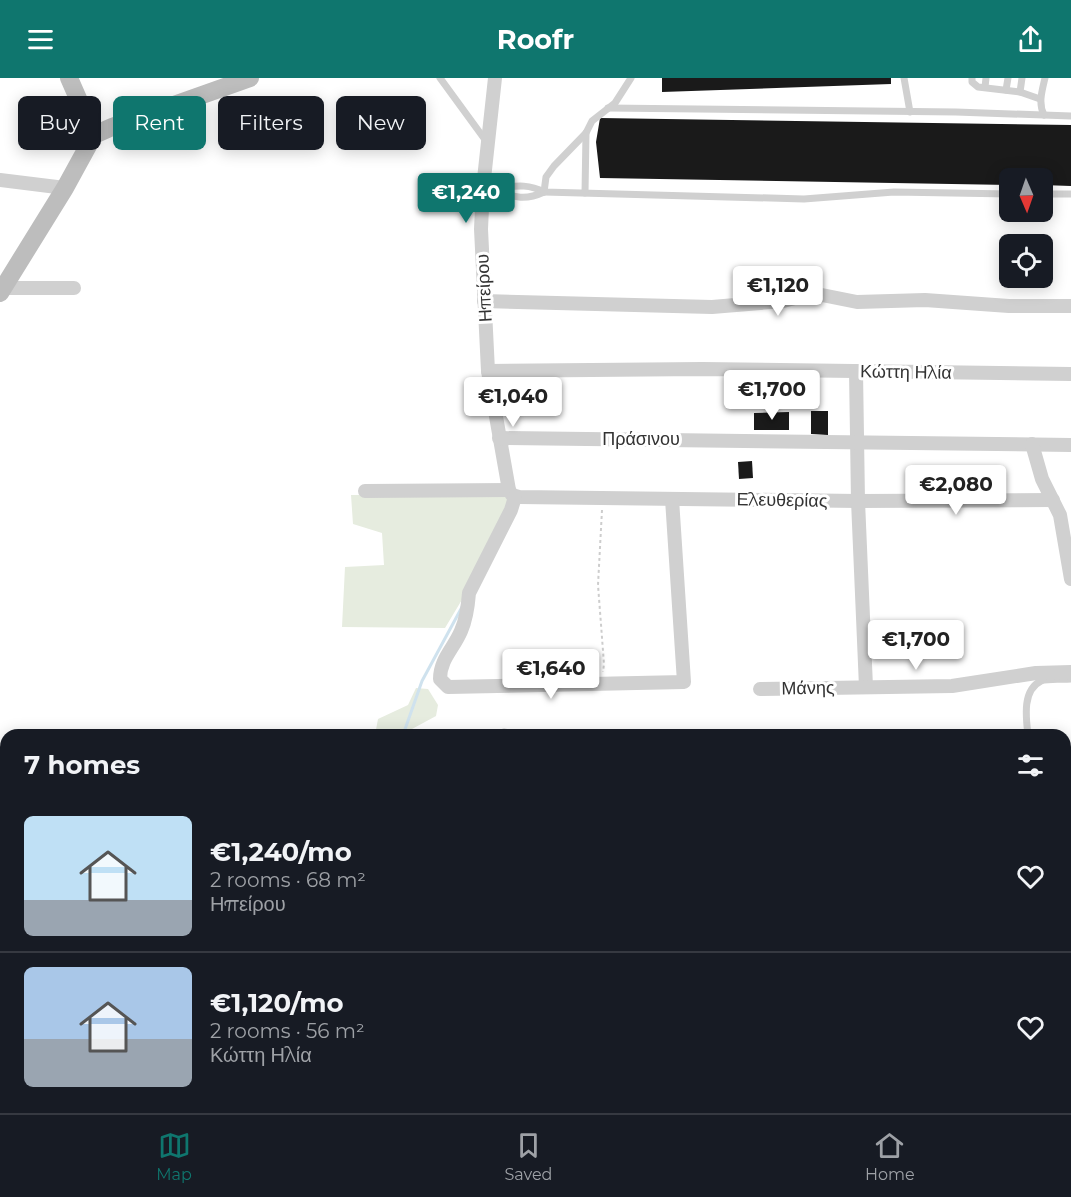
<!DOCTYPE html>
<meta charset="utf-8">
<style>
:root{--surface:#171b24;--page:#242831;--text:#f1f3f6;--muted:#9ea1a6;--line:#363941;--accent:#0f766e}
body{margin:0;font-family:Montserrat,sans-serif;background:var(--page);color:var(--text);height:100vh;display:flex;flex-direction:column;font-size:22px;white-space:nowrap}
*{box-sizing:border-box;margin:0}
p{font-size:20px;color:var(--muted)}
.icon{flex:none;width:33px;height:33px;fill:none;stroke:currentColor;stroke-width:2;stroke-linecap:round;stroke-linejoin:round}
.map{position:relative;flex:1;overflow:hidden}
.sheet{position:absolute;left:0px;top:651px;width:1071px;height:384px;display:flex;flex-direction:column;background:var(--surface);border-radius:18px 18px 0 0;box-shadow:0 3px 15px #0003}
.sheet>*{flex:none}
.hud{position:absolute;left:18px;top:18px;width:600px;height:54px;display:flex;gap:12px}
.needle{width:39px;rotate:178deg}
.buttons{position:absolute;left:999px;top:90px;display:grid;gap:12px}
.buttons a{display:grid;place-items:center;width:54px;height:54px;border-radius:9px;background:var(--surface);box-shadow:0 3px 15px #0003;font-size:30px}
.price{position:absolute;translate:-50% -51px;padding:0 14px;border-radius:6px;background:#fff;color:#222;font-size:20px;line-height:39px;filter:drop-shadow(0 2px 3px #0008)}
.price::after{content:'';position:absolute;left:50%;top:36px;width:18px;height:14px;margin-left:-9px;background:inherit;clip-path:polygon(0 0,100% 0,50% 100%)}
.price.selected{background:var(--accent);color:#fff}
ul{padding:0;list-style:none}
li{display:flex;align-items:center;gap:18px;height:150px;padding:0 24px}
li+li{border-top:2px solid var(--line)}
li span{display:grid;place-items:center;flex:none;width:168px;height:120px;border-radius:9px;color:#555}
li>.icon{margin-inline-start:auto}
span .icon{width:72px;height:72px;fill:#fffc;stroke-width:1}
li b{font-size:26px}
h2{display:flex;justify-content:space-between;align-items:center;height:72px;padding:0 24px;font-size:26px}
.pill{padding:0 21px;border-radius:9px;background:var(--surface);box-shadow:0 3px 15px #0003;font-size:21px;line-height:54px}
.pill.selected{background:var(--accent);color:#fff}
header{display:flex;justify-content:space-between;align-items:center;height:78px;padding:0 24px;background:var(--accent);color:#fff;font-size:27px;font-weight:700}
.dock{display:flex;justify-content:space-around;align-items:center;height:84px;border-top:2px solid var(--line);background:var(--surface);font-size:16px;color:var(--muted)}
.dock a{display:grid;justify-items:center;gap:3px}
.dock .selected{color:var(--accent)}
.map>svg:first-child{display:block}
</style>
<header><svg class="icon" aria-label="menu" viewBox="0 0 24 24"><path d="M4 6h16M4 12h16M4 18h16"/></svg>Roofr<svg class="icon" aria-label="share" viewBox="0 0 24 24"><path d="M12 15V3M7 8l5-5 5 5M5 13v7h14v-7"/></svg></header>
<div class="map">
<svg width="1071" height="1035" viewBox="0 0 1071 1035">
<rect width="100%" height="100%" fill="#fff"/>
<g fill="#e6ecdf">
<polygon points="505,416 511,427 466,515 445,550 342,549 345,489 384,487 382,455 353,446 351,417"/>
<polygon points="416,610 428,611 438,627 436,638 412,651 413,657 375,657 378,641 408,627"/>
<polygon points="0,944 6,944 6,1029 138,1029 138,1035 0,1035"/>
</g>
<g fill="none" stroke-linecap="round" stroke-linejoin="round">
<g stroke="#cfe2ee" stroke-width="3">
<polyline points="403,657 422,603 462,529"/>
<polyline points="343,1035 344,1029"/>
</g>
</g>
<g fill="#1a1a1a">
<polygon points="662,0 891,0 891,6 662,14"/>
<polygon points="600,40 1071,47 1071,108 1042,107 1042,100 1010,100 1010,107 600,100 596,64"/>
<polygon points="811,333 828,333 828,357 811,356"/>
<polygon points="789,334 789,352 754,352 754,335"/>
<polygon points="752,383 753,400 739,401 738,384"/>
</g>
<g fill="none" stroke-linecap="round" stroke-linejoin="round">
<polyline stroke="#cdcdcd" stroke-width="2" stroke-dasharray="3 3" stroke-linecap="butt" points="602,432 598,507 604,586 603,594"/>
<g stroke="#d0d0d0" stroke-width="7">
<polyline points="440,0 486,63"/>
<polyline points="904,0 910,34"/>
<polyline points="972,0 972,4 978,9 1020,14 1040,21"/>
<polyline points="985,9 986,0"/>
<polyline points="1006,12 1008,0"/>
<polyline points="1020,14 1022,0"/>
<polyline points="608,30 956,34 1071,38"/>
<path d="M1044 37C1038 25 1042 13 1045 0"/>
<path d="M483 110C506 112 521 102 544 114L804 121 894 114 1010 116"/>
<path d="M497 111C514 121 527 122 544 114"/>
<polyline points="544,114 546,99 554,88 586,55 592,43 615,25 631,0"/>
<polyline points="585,115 586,55"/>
<polyline points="1042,116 1071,116"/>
<polyline points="504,654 521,657"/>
<polyline points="1013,657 1027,655"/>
<path d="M1028 657C1026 640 1022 612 1041 603 1049 600 1062 602 1071 601"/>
</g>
<g stroke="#d0d0d0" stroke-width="14">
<polyline points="495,0 483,110 481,151 488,293 509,412 512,417 519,419 858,423 1053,422"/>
<polyline points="0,102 65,110"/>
<polyline points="0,210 74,210"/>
<polyline points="484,223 712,229 783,223 803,218 822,217 857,224 925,222 1009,228 1071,228"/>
<polyline points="488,293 702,291 1071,296"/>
<polyline points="856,293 858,423 866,609"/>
<polyline points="499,360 1071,367"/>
<polyline points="1032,366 1042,401 1060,437 1071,501"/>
<polyline points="365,413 509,412"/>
<path d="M515 419 511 432 469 515C468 528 466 542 461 553 454 570 440 581 440 601L448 609 684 604 672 421"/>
<polyline points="760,611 952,608 1036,595 1071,594"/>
<polyline points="1065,854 1071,844"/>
</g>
<g stroke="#bdbdbd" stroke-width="18">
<polyline points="69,0 94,57"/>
<polyline points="0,215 65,110 94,57 112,49 250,0"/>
</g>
</g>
<g text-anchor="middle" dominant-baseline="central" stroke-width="6" stroke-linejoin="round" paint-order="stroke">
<g font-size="18" fill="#333" stroke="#fff">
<text transform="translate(484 210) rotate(-93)">Ηπείρου</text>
<text transform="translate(906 294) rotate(1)">Κώττη Ηλία</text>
<text x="641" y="361">Πράσινου</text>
<text transform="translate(782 422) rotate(1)">Ελευθερίας</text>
<text transform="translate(808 610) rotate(-1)">Μάνης</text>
</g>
</g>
</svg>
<div class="buttons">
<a><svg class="needle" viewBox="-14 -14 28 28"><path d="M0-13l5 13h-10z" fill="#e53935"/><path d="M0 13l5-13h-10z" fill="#9ea1a6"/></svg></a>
<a><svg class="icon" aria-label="locate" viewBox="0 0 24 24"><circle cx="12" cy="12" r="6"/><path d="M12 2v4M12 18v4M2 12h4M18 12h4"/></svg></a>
</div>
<b class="price selected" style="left:466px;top:146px">€1,240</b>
<b class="price" style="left:778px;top:239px">€1,120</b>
<b class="price" style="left:772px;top:343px">€1,700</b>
<b class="price" style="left:513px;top:350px">€1,040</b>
<b class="price" style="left:956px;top:438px">€2,080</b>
<b class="price" style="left:916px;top:593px">€1,700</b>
<b class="price" style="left:551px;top:622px">€1,640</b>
<div class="hud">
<a class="pill">Buy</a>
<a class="pill selected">Rent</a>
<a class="pill">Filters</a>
<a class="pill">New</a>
</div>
<section class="sheet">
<h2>7 homes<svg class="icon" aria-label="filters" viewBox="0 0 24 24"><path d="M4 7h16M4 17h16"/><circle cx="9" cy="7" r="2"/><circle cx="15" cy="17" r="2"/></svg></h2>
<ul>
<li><span style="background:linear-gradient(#bfe0f5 70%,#9aa5b1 0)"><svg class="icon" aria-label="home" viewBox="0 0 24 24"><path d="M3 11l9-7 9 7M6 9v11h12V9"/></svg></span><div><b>€1,240/mo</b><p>2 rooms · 68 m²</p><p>Ηπείρου</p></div><svg class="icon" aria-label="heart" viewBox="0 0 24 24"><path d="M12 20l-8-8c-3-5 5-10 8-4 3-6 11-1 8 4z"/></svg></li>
<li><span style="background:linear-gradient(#a9c7e8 60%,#9aa5b1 0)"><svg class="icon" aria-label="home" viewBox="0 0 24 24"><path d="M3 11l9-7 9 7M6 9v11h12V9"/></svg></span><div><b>€1,120/mo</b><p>2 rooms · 56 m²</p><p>Κώττη Ηλία</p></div><svg class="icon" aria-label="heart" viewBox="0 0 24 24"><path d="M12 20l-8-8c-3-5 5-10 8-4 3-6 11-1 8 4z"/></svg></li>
</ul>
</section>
</div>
<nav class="dock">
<a class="selected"><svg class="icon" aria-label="map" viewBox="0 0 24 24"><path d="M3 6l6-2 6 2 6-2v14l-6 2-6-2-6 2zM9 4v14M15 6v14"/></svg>Map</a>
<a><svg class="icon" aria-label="saved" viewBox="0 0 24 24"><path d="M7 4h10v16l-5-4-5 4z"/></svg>Saved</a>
<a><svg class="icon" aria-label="home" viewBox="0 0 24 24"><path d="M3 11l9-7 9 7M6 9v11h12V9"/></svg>Home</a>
</nav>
